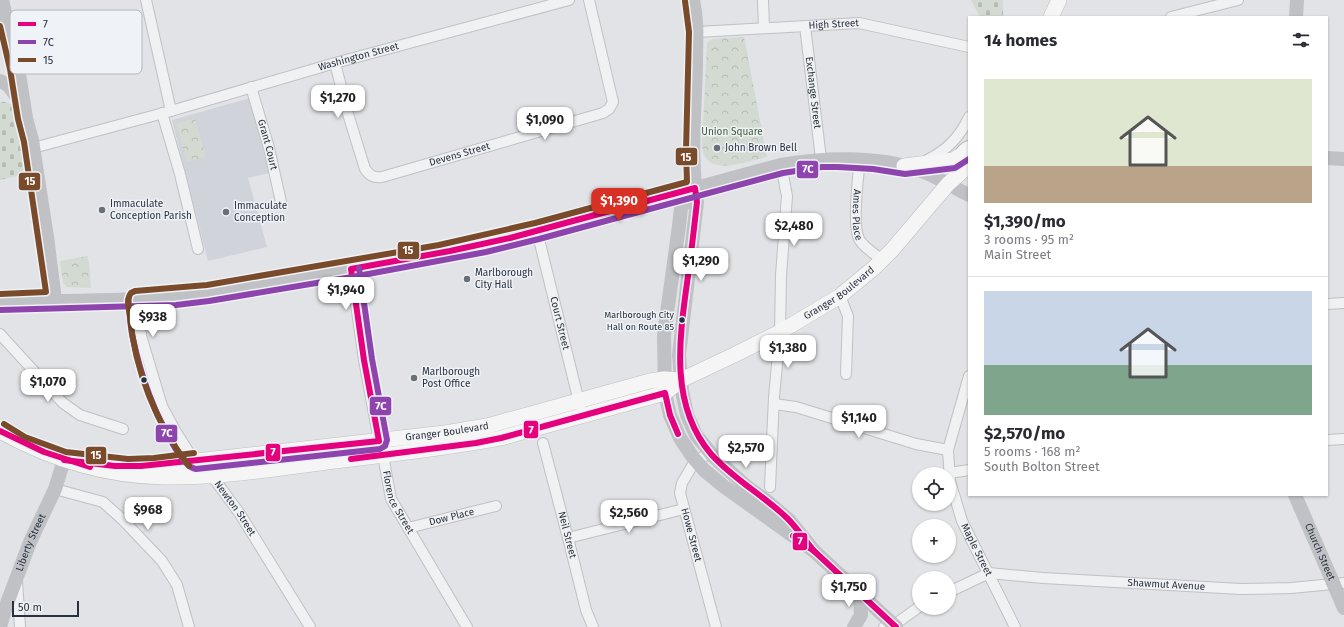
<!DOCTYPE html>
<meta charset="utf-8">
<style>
:root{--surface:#fff;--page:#f2f2f3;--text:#2b2b33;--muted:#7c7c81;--line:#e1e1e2;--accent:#d93025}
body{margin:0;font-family:"Fira Sans",sans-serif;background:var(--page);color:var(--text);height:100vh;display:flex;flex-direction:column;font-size:15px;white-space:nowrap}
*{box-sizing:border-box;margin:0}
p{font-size:13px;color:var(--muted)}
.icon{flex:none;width:22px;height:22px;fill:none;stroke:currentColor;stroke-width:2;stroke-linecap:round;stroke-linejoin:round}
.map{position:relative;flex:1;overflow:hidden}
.drawer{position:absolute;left:968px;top:16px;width:360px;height:480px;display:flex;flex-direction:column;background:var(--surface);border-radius:0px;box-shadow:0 1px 3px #0004}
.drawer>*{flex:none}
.controls{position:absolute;left:912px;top:467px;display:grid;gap:8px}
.controls a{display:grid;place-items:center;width:44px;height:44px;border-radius:50%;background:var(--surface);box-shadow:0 1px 3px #0004;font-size:20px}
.scale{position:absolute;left:12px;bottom:10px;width:67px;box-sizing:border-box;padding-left:4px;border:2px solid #29313f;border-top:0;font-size:11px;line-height:14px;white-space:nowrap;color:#29313f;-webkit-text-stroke:3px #eff2f6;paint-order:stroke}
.price{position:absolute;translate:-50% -34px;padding:0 9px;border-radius:8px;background:#fff;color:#222;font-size:13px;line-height:26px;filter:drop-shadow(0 1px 2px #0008)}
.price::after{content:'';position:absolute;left:50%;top:24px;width:12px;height:9px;margin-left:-6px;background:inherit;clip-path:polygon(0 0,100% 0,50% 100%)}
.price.selected{background:var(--accent);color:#fff}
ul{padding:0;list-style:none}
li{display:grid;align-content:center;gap:8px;height:212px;padding:0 16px}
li+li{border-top:1px solid var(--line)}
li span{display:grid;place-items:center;height:124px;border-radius:0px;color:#555}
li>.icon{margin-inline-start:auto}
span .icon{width:72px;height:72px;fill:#fffc;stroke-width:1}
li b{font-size:17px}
h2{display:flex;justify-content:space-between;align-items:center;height:48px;padding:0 16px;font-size:17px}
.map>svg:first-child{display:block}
</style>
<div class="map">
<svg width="1344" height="627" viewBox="0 0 1344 627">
<defs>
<pattern id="cemetery-stones" width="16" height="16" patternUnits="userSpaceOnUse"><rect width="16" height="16" fill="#d2dad2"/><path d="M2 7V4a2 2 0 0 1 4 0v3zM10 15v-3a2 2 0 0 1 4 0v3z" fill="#b4bcb5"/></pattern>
<pattern id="park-crowns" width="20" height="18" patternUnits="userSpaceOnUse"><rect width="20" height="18" fill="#d2dad2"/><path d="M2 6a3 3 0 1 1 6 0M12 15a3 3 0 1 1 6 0" fill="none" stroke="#b4bcb5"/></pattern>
</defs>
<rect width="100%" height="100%" fill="#e1e3e6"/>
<polygon fill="#d0d3d9" points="250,98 269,173 248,178 267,247 208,261 172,120"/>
<g fill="url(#cemetery-stones)">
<polygon points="971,0 1003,0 1003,17 980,17"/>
<path d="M0 102C8 101 14 105 17 113L26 174 0 180Z"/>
</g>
<g fill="url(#park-crowns)">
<path d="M744 37 767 157C746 161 705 179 702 146L707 43 712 39Z"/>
<polygon points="195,118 206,157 187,162 176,124"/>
<polygon points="87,256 89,263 91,288 67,287 63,283 60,261"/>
</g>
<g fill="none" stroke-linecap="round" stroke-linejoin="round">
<g stroke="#bfc1c4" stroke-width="12">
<g id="street">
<polyline points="146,0 171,111"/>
<polyline points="763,0 764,28"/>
<polyline points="1171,17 1238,0"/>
<path id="s1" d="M805 26 821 159"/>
<path id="s2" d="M697 32 859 23 969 47"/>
<path id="s3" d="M335 63 348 114 365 169C370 176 374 178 382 177L603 113 609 109 613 102 589 0"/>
<path id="s4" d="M251 87 269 148 281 202"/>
<polyline points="162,113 180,174 198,249"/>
<path id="s5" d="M33 148 171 111 335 63 569 0"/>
<path id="s6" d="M860 160C858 177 852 225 859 239 863 247 875 254 882 260"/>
<path d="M927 160C946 151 960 137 969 117"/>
<path id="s7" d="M537 231 580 406"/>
<path id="s8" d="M351 269 364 360 379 441 383 455 391 499 467 627"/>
<polyline points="840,296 848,316 846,374"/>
<path id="s9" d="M136 299 141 336 162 406 176 432 191 456 212 476 240 514 310 627"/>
<polyline points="1327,304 1344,303"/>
<polyline points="0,334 63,403 80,415 123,429"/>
<path id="s10" d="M969 376 948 450 950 481 962 521 1015 627"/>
<polyline points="774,404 796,407 916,444 948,450"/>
<polyline points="1327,440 1344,439"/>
<path id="s11" d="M543 443 568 538 586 610 593 627"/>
<path id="s12" d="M710 453 695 461 682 483 680 493 716 627"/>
<polyline points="949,473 969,470"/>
<polyline points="770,487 774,397 780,332 781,275 787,196 781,165"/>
<polyline points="55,489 103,502 123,520 162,561 177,585 189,627"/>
<path id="s13" d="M408 528 496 506"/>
<polyline points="568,538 684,509"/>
<polyline points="17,581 20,627"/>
<path id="s14" d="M949 592 989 573 1043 578 1241 589 1291 588 1344 583"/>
<polyline points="884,627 894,625 919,607"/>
</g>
</g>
<g stroke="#bec0c3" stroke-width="16">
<g id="primary">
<polyline points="1051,17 1059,0"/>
<polyline points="904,166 946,161 953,160 965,153"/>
<path id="s17" d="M0 431C50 459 107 476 164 477 219 478 273 469 327 462 385 455 443 449 501 438L665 393 681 380 734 355 780 332 840 296 875 267 892 250 948 184 966 168 969 160"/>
<path id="s18" d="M129 467 169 464 445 433 487 426 650 381 664 379 681 380"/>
</g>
</g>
<g stroke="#b4b6bb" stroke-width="20">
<polyline id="highway" points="965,153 969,150"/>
</g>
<use href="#street" stroke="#f0f1f3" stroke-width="10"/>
<g stroke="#bfc1c5" stroke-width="14">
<polyline points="2,0 18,67 26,118 32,140 47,237 55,300"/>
<path d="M693 0C698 23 696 41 696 64 695 110 690 157 697 202L679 355 682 391 687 415 696 435 713 456 746 486 768 502 789 520 814 551"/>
<polyline points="1296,17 1297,0"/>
<polyline points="0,81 8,85 23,105"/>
<polyline points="1327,158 1344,159"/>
<polyline points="695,188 681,208 679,226 664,335 665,393 670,415 680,438 692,456 704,470 722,485 814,551 896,627"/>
<path d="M0 302C57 300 115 302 172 297 213 293 254 285 295 278 358 268 421 258 484 244 584 221 682 191 781 165 828 157 888 155 931 175 944 181 956 189 969 195"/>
<path id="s15" d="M1295 495 1344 608"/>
<path id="s16" d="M0 627 6 606 30 542 55 489 64 460"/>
<polyline points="854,627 861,615 860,594"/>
</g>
<use href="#primary" stroke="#f5f5f6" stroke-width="15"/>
<use href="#highway" stroke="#f5f5f6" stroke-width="18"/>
<g stroke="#eff2f6" stroke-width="9">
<g id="bus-1">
<polyline points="0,431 44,452 90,467"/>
<polyline points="351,459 476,443 501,438 665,393 670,415 678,434"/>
<path d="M64 460 115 466H141L379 441 364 360 351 269 450 251 510 238 695 188 697 202C694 229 691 256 687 283 679 341 670 406 711 454 733 479 763 495 787 518 797 528 805 540 814 551"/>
<polyline points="793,536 814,551 896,627"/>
</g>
</g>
<g stroke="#eff2f6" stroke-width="9">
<g id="bus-2">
<path d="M128 300C130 311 130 323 132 334 140 374 154 413 175 448 180 455 187 468 196 469L380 449 385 446 387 440 372 359 359 268"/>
<polyline points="0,310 176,305 209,301 352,277 486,252 539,239 783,173 822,167 838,167 873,169 905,174 955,168 969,159"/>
</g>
</g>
<g stroke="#eff2f6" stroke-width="9">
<g id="bus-3">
<polyline points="0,26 10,69 18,119 24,142 46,292 0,294"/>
<polyline points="4,424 25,437 66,452 128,459 154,458 194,453"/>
<path d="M189 466C156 424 135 370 130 317 129 309 126 299 131 293L135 291 207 285 439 245 535 223 687 182 686 151 689 32 685 1"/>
</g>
</g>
<use href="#bus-1" stroke="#e5007d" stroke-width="6"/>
<use href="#bus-2" stroke="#8e44ad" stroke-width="6"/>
<use href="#bus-3" stroke="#7a4b2a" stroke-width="6"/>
</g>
<g fill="#696f79" stroke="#eff2f6" stroke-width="1.5">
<circle cx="717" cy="148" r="4"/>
<circle cx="102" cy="210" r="4"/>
<circle cx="226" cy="212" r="4"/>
<circle cx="467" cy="279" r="4"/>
<circle cx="414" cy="378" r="4"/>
</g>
<g fill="#29313f" stroke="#eff2f6" stroke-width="1.5">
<circle cx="682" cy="320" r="3.5"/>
<circle cx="144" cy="380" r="3.5"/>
</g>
<g text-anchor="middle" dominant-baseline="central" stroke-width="3" stroke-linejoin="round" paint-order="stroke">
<g font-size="9" fill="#29313f" stroke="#eff2f6" text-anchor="end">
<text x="674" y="315">Marlborough City<tspan x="674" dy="12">Hall on Route 85</tspan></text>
</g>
<g font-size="10" fill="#29313f" stroke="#eff2f6">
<text stroke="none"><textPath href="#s2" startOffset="137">High Street</textPath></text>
<text stroke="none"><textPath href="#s5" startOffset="338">Washington Street</textPath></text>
<text stroke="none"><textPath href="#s1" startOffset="67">Exchange Street</textPath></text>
<text stroke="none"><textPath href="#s4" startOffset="60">Grant Court</textPath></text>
<text stroke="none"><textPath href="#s3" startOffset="211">Devens Street</textPath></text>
<text stroke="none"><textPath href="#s6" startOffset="55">Ames Place</textPath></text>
<text stroke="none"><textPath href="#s17" startOffset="883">Granger Boulevard</textPath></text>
<text stroke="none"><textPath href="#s7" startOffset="95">Court Street</textPath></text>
<text stroke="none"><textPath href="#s18" startOffset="320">Granger Boulevard</textPath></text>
<text stroke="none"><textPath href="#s8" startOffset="239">Florence Street</textPath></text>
<text stroke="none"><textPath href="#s9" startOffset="237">Newton Street</textPath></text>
<text stroke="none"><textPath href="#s13" startOffset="45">Dow Place</textPath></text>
<text stroke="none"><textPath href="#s12" startOffset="96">Howe Street</textPath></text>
<text stroke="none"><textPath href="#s11" startOffset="95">Neil Street</textPath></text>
<text stroke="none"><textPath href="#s16" startOffset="90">Liberty Street</textPath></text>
<text stroke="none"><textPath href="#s10" startOffset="182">Maple Street</textPath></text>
<text stroke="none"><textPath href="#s15" startOffset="62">Church Street</textPath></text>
<text stroke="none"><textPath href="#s14" startOffset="222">Shawmut Avenue</textPath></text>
</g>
<g font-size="10" fill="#3e5a37" stroke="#eff2f6">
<text x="732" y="132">Union Square</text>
</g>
<g font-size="10" fill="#29313f" stroke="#eff2f6" text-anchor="start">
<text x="725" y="148">John Brown Bell</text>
<text x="110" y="204">Immaculate<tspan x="110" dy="12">Conception Parish</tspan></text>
<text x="234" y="206">Immaculate<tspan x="234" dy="12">Conception</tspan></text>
<text x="475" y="273">Marlborough<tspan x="475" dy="12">City Hall</tspan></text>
<text x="422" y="372">Marlborough<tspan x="422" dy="12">Post Office</tspan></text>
</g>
</g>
<rect x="10" y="10" width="132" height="64" rx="6" fill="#eff2f6" stroke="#b4b8bf" stroke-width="1"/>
<rect x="18" y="22" width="18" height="4" fill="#e5007d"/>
<rect x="18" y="40" width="18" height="4" fill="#8e44ad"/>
<rect x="18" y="58" width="18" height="4" fill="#7a4b2a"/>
<g font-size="11" fill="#29313f">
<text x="43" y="28">7</text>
<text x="43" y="46">7C</text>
<text x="43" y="64">15</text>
</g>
<g stroke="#eff2f6" stroke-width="1.5">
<rect x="675" y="147" width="23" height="19" rx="4" fill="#7a4b2a"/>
<rect x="796" y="160" width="23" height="19" rx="4" fill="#8e44ad"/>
<rect x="18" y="172" width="23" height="19" rx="4" fill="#7a4b2a"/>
<rect x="397" y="241" width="23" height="19" rx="4" fill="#7a4b2a"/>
<rect x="369" y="396" width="23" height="20" rx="4" fill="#8e44ad"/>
<rect x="523" y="420" width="16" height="19" rx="4" fill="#e5007d"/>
<rect x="155" y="424" width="23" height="19" rx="4" fill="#8e44ad"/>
<rect x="265" y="443" width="16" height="19" rx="4" fill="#e5007d"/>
<rect x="85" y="446" width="22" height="19" rx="4" fill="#7a4b2a"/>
<rect x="792" y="532" width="16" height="19" rx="4" fill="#e5007d"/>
</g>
<g font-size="11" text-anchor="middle" font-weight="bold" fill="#fff">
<text x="686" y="161">15</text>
<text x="808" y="173">7C</text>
<text x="30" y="185">15</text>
<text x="408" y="254">15</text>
<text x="381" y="410">7C</text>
<text x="531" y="434">7</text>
<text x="167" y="437">7C</text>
<text x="273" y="456">7</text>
<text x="96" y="459">15</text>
<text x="800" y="545">7</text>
</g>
</svg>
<div class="controls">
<a><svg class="icon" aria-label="locate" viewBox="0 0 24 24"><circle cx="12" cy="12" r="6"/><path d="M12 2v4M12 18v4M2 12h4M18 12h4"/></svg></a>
<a>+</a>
<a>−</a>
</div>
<div class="scale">50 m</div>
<b class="price" style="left:338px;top:119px">$1,270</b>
<b class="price" style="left:545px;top:141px">$1,090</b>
<b class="price selected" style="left:619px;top:222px">$1,390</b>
<b class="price" style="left:794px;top:247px">$2,480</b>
<b class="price" style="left:701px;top:282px">$1,290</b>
<b class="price" style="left:346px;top:311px">$1,940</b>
<b class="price" style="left:153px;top:338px">$938</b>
<b class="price" style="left:788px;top:369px">$1,380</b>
<b class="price" style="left:48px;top:403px">$1,070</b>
<b class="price" style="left:859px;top:439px">$1,140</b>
<b class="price" style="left:746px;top:469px">$2,570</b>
<b class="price" style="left:148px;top:531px">$968</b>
<b class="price" style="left:629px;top:534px">$2,560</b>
<b class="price" style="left:849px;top:608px">$1,750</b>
<section class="drawer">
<h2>14 homes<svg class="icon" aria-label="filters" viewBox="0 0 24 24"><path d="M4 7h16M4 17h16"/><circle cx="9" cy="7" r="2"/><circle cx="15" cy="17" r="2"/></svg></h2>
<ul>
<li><span style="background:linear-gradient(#dfe7d0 70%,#b9a48a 0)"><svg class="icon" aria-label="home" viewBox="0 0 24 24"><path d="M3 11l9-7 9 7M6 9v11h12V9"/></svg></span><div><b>$1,390/mo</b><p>3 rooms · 95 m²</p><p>Main Street</p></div></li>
<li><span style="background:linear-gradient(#c9d6e8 60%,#7fa58c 0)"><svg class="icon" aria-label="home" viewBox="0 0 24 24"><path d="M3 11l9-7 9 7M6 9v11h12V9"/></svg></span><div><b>$2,570/mo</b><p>5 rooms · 168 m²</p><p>South Bolton Street</p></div></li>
</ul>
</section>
</div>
